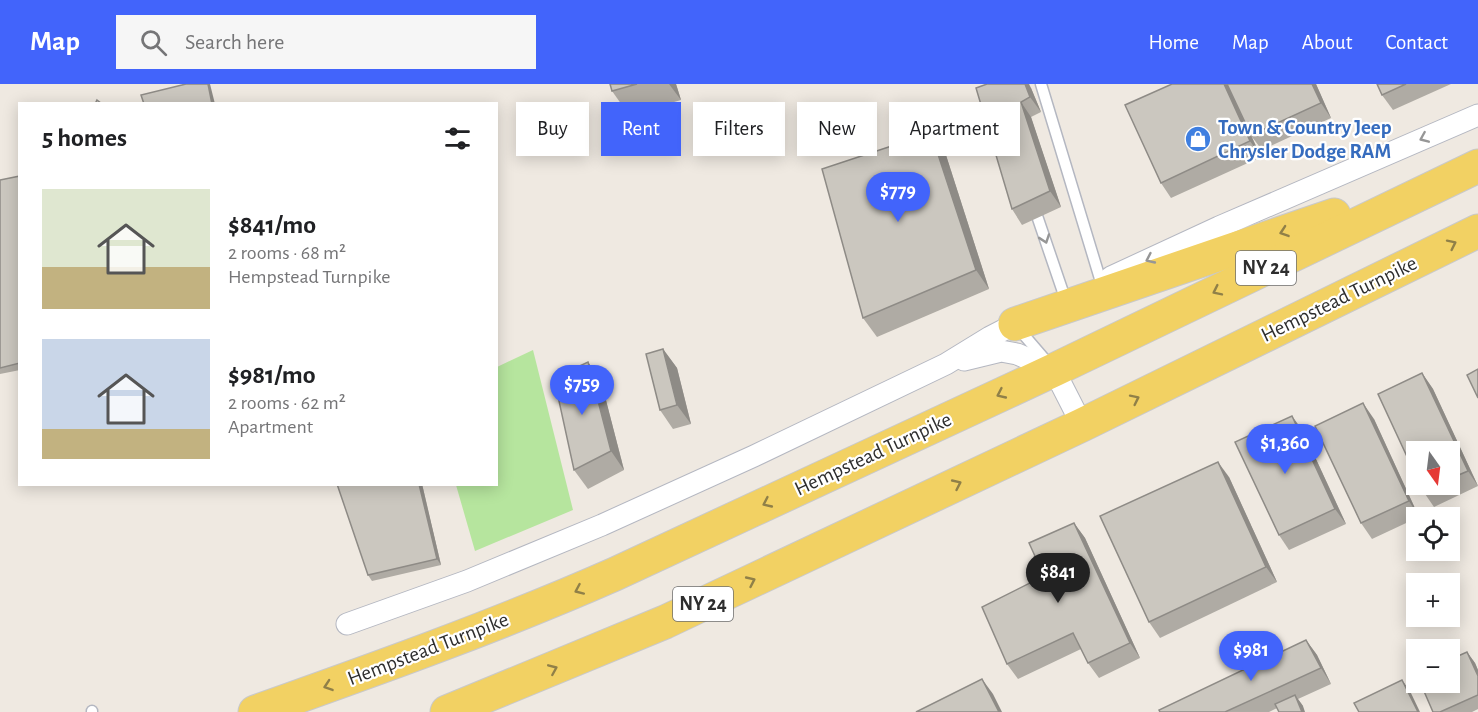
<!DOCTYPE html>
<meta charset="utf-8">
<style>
:root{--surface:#fff;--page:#f6f6f6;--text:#202124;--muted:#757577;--accent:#4264fb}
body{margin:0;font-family:"Alegreya Sans",sans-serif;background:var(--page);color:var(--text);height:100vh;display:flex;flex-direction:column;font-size:22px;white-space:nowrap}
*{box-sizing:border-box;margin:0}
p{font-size:20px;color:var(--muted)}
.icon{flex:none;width:33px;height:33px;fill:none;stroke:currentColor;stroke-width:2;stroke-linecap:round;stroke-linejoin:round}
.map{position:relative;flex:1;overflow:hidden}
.drawer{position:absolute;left:18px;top:18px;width:480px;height:384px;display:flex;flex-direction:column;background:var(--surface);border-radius:0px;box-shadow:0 3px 15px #0003}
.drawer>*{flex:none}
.guide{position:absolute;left:516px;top:18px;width:570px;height:54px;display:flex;gap:12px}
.needle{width:39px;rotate:166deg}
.fabs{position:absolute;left:1406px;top:357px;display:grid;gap:12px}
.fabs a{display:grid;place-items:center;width:54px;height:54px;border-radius:0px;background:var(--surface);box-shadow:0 3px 15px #0003;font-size:30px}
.price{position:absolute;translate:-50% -51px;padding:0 14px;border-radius:21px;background:var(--accent);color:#fff;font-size:20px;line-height:39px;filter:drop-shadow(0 2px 3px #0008)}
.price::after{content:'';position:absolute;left:50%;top:36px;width:18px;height:14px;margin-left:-9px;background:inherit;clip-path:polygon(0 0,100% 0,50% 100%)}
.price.on{background:#222;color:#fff}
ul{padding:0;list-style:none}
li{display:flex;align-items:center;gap:18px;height:150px;padding:0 24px}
li span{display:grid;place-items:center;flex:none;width:168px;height:120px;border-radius:0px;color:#555}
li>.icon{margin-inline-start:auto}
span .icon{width:72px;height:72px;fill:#fffc;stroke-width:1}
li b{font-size:26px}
h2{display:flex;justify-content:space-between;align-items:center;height:72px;padding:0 24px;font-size:26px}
.tag{padding:0 21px;border-radius:0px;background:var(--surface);box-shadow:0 3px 15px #0003;font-size:21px;line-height:54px}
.tag.on{background:var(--accent);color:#fff}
header{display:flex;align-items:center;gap:36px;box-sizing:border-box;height:84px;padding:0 30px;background:var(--accent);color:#fff}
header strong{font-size:28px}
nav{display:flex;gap:33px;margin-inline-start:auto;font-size:21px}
.search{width:420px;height:54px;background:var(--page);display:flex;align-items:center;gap:15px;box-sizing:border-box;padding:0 21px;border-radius:0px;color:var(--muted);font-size:22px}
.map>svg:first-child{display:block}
</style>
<header>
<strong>Map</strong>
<div class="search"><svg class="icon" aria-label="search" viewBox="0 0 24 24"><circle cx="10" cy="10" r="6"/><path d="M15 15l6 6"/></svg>Search here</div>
<nav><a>Home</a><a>Map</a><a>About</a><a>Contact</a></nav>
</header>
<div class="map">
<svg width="1478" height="628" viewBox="0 0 1478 628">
<rect width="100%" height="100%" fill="#efe9e1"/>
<polygon fill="#b6e59e" points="533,266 573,426 475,467 456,401 496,400 497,283"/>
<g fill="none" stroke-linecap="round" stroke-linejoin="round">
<g stroke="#b4b7c1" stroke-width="13">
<g id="service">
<polyline points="1041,0 1101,198"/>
<polyline points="1033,120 1065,214"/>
<polyline points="1017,243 1048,279"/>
<polyline points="92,627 92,628"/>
</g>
</g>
<g stroke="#b4b7c1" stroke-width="23">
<g id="minor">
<polyline points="1111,193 1219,143 1478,31"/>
<polyline points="964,276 1001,267 1017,270 1054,286 1082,341"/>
<polyline points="347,540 467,497 602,441 754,372 946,280 990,253 1027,234"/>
</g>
</g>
<g stroke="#c9c9c9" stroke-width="35">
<g id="primary">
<polyline points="1015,240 1334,131"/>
<path d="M255 628C376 585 497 542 615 490L1054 286 1478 82"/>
<polyline points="447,628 665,538 1082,341 1478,147"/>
</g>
</g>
<use href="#service" stroke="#fff" stroke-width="10"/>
<use href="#minor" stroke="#fff" stroke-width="21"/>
<use href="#primary" stroke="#f2d163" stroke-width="33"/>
</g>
<g fill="#afaba4">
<polygon points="610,0 676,0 681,16 629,31 612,7"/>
<polygon points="1316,0 1331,34 1262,66 1252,53 1261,73 1171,114 1161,99"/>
<polygon points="1377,0 1451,0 1393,26 1382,11"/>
<polygon points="976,4 1031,4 1041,28 1031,33 1061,123 1022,141 1012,125"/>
<polygon points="931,49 945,68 989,205 877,253 863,234"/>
<polygon points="20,92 20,286 0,290 0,96"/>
<polygon points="663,265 677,284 691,340 673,345 660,326"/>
<polygon points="588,278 601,297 624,386 588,405 574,386"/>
<polygon points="1422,289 1433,305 1478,402 1434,423 1423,407 1420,400 1449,400 1449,368"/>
<polygon points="1374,335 1419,433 1372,455 1361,439"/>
<polygon points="1303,347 1346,440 1289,466 1279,451"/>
<polygon points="1229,393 1277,498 1160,554 1149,538"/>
<polygon points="422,400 441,481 372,497 368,491"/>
<polygon points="1074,439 1085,454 1140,574 1099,594 1088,579 1081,565 1018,595 1007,580"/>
<polygon points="1306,556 1317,571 1331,600 1298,615 1303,622 1277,624 1269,628 1160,628"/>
<polygon points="1467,568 1475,579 1478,586 1478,625 1472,628 1433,628"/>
</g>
<g fill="#8e8b86">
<polygon points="208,0 210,0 215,20 212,20"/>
<polygon points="669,0 676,0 681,16"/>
<polygon points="1025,0 1029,0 1031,4 1041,28 1030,13"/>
<polygon points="1224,0 1227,0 1261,73 1250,57"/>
<polygon points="1312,0 1316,0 1331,34 1321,19"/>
<polygon points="1021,18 1031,33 1061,123 1050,107"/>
<polygon points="931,49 945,68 989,205 976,186"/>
<polygon points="663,265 677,284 691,340 677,321"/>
<polygon points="588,278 601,297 624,386 611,367"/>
<polygon points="1422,289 1433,305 1478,402 1468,387"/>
<polygon points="1363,319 1374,335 1419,433 1409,417"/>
<polygon points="1292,332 1303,347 1346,440 1335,425"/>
<polygon points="1218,378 1229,393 1277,498 1266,483"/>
<polygon points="419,400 422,400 441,481 437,475"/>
<polygon points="1074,439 1085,454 1140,574 1130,559"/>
<polygon points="1306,556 1317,571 1331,600 1321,584"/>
<polygon points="1467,568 1475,579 1478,586 1478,592"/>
<polygon points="982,595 993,610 1002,628 999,628"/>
<polygon points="1402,596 1410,607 1420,628 1418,628"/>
<polygon points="1295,611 1303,622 1305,628 1302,628"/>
</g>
<g fill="#cbc7bf" stroke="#8e8b86" stroke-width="1.5">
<polygon points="186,0 208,0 212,20 144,20 141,11"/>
<polygon points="610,0 637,0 612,7"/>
<polygon points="987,0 1025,0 1030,13 1021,18 1050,107 1012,125 976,4"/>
<polygon points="1172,0 1224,0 1250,57 1161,99 1125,21"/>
<polygon points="1227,0 1312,0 1321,19 1251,51"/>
<polygon points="1377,0 1406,0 1382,11"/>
<polygon points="97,16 102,20 95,20"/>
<polygon points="931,49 976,186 863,234 822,85"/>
<polygon points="20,92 20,279 0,284 0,96"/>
<polygon points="663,265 677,321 660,326 646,270"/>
<polygon points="588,278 611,367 574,386 554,294"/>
<polygon points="1478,285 1478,314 1467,291"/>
<polygon points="1422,289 1468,387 1449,395 1449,368 1416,368 1416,392 1378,310"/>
<polygon points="1363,319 1409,417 1361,439 1315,342"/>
<polygon points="1292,332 1335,425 1279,451 1235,358"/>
<polygon points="1218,378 1266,483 1149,538 1100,432"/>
<polygon points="337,400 419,400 437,475 368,491"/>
<polygon points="1420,400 1438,400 1423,407"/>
<polygon points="1074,439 1130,559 1088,579 1073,549 1007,580 982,523 1044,492 1029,459"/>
<polygon points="1306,556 1321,584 1225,628 1160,628 1159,626"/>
<polygon points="1467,568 1478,592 1478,611 1440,628 1433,628 1420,598 1449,598 1449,576"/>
<polygon points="982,595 999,628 916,628"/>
<polygon points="1402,596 1418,628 1359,628 1354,619"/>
<polygon points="1295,611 1302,628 1279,628 1275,620"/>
</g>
<defs><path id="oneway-chevron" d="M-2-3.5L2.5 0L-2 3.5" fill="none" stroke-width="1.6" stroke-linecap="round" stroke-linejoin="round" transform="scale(1.5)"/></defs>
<g stroke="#969696">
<use href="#oneway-chevron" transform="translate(1424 54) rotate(157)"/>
<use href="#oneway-chevron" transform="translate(1045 155) rotate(71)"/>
<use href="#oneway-chevron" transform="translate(1150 175) rotate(155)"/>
</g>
<g stroke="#908048">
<use href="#oneway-chevron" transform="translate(1284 148) rotate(161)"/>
<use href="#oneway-chevron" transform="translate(1452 160) rotate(-26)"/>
<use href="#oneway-chevron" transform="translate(1217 207) rotate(154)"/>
<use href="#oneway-chevron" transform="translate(1001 310) rotate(155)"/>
<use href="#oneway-chevron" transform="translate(1135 315) rotate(-26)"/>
<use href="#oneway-chevron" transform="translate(957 400) rotate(-25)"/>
<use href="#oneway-chevron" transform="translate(767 419) rotate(155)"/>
<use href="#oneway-chevron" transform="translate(751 497) rotate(-25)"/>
<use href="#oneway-chevron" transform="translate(579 506) rotate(156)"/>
<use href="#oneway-chevron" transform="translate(553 585) rotate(-23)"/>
<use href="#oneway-chevron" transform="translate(328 602) rotate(161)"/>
</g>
<defs>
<g id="shop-disc" transform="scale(1.35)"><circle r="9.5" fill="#3f7fe0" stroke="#fff"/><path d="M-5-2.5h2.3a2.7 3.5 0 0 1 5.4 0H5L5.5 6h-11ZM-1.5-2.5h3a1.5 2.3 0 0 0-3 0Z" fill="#fff"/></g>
</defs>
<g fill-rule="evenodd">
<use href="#shop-disc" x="1198" y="55"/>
</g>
<g text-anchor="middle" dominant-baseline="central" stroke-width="4.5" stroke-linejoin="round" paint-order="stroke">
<g fill="#fff" stroke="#6d6d6d" stroke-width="1.5">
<rect x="1236" y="167" width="60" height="34" rx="4.5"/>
<rect x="673" y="503" width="60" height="34" rx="4.5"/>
</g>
<g font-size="20" font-weight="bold" fill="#2e2e2e">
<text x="1266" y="184">NY 24</text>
<text x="703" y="520">NY 24</text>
</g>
<g font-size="21" font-weight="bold" fill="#366cbe" stroke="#fff" text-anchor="start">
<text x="1218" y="43">Town &amp; Country Jeep<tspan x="1218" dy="24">Chrysler Dodge RAM</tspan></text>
</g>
<g font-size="21" fill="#2e2e2e" stroke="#fff">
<text transform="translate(1339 215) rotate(-26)">Hempstead Turnpike</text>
<text transform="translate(873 370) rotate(-25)">Hempstead Turnpike</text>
<text transform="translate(428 565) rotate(-21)">Hempstead Turnpike</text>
</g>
</g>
</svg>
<div class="fabs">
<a><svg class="needle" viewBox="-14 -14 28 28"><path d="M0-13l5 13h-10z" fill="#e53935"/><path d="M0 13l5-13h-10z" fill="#757577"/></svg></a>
<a><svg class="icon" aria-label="locate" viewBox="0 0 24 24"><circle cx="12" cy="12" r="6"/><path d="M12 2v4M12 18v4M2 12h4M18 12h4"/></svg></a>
<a>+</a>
<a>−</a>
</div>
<b class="price" style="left:898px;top:139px">$779</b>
<b class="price" style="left:582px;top:332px">$759</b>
<b class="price" style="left:1285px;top:391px">$1,360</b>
<b class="price on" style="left:1058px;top:520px">$841</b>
<b class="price" style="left:1251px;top:598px">$981</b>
<div class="guide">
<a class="tag">Buy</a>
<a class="tag on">Rent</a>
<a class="tag">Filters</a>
<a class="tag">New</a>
<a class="tag">Apartment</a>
</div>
<section class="drawer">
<h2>5 homes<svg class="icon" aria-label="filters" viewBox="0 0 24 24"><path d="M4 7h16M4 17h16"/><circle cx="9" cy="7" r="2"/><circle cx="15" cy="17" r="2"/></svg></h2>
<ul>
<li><span style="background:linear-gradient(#dfe7d0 65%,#c2b280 0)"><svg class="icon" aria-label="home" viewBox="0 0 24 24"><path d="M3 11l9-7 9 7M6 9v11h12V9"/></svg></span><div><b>$841/mo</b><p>2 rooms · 68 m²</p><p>Hempstead Turnpike</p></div></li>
<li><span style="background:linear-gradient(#c9d6e8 75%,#c2b280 0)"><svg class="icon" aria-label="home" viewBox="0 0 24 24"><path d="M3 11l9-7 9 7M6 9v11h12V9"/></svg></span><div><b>$981/mo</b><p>2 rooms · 62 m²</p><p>Apartment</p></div></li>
</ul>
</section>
</div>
